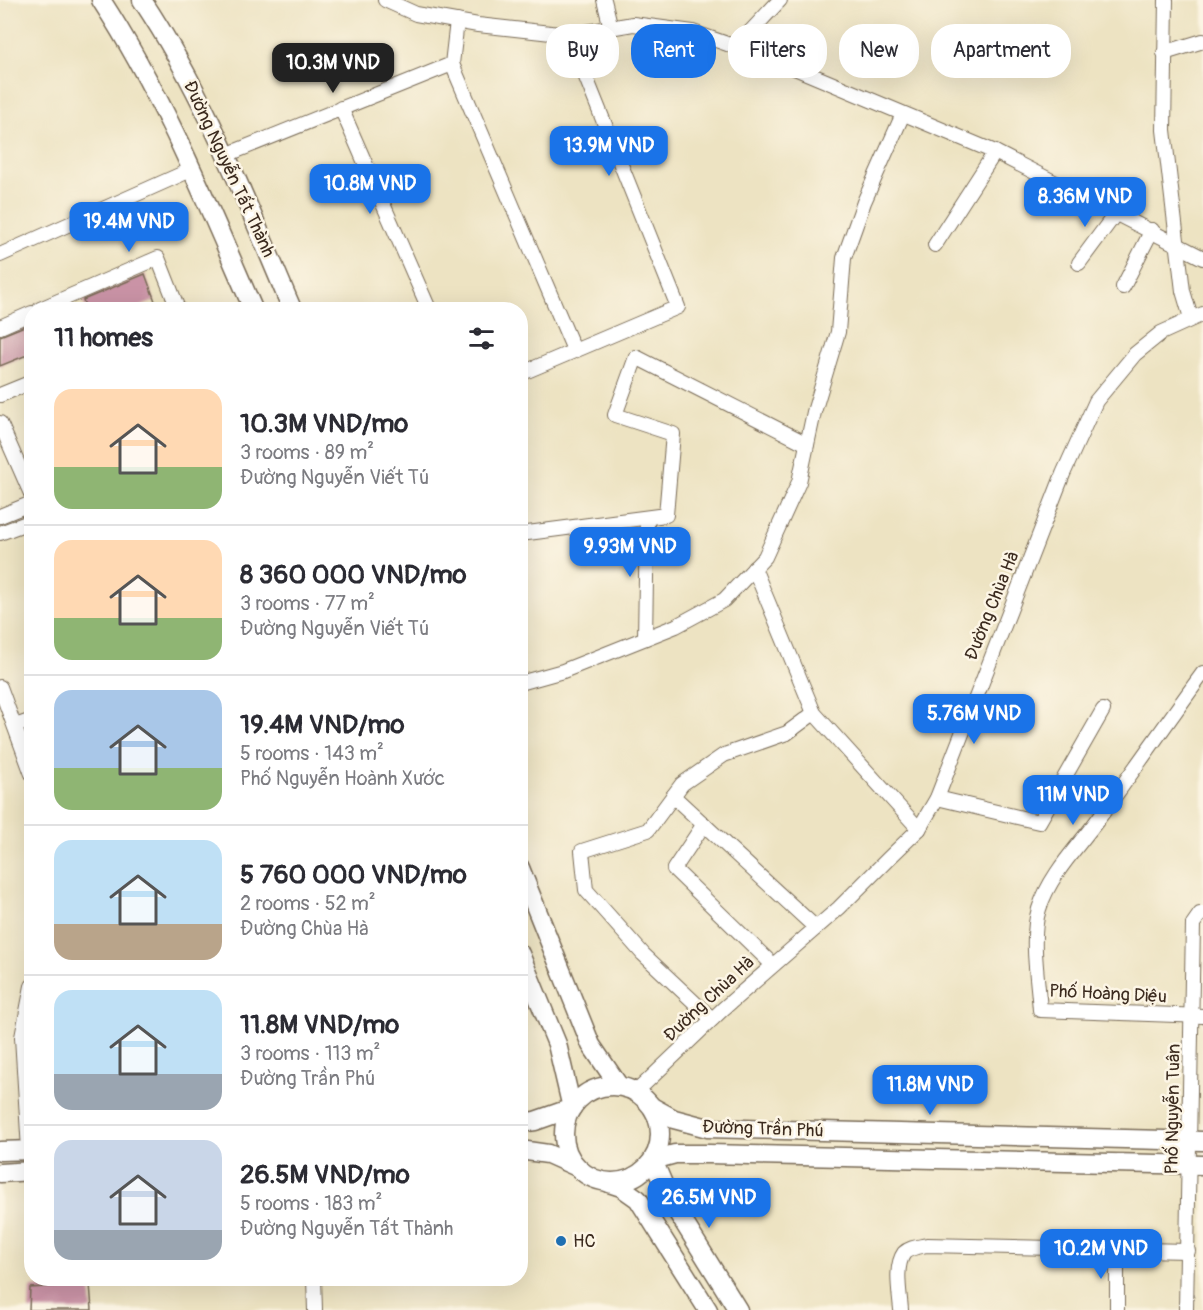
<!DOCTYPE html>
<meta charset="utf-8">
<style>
:root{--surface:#fff;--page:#f2f2f3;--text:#2b2b33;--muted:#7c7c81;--line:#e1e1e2;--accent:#1a73e8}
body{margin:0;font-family:Pangolin,sans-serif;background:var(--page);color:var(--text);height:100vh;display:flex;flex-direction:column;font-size:22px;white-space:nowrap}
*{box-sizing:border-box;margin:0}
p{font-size:20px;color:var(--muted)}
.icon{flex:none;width:33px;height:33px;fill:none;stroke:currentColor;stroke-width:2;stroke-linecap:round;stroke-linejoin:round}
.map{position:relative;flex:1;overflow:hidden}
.panel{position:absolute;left:24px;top:302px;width:504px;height:984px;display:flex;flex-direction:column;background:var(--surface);border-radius:24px;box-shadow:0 6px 24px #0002}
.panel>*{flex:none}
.hud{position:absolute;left:546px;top:24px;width:567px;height:54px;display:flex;gap:12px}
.price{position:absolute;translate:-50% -51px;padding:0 14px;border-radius:12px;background:var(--accent);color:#fff;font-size:20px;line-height:39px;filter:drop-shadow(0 2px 3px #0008)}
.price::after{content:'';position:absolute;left:50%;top:36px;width:18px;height:14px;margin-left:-9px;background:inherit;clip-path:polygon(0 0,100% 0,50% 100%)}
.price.on{background:#222;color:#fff}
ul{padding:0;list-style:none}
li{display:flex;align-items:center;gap:18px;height:150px;padding:0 30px}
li+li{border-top:2px solid var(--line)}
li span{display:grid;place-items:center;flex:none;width:168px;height:120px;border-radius:18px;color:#555}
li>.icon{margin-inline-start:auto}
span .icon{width:72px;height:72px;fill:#fffc;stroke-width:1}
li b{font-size:26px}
h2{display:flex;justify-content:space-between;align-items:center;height:72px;padding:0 30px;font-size:26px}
.pill{padding:0 21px;border-radius:24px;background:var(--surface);box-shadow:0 6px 24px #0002;font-size:21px;line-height:54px}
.pill.on{background:var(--accent);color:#fff}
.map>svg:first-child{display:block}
</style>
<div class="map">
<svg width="1203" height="1310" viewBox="0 0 1203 1310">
<rect width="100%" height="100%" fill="#fcf5e5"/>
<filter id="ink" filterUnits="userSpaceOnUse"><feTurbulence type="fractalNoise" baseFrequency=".0167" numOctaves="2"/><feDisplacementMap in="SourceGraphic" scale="12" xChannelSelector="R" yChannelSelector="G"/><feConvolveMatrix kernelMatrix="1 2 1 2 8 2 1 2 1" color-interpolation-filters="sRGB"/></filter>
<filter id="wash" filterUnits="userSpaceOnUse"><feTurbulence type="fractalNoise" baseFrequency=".008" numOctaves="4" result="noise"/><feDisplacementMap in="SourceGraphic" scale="24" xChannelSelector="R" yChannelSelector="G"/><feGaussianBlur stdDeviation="1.35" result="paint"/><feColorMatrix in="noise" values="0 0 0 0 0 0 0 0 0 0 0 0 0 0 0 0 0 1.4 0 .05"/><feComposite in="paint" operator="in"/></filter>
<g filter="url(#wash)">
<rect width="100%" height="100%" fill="#ede3c2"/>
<g id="blocks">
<g fill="#ca93a6">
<polygon points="145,274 155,301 135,309 86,309 83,300"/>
<polygon points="32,323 32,353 0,366 0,336"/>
<polygon points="90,1284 92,1310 29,1310 30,1288"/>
</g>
</g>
</g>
<g filter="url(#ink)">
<use href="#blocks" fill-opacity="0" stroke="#796b57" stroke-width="1.5"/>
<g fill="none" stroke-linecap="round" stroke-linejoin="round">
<g stroke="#796b57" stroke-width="16">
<g id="minor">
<polyline points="385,0 416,14 478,25 569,35 633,24 693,32 790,66 995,152 1203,258"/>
<polyline points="604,0 611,28"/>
<polyline points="1166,0 1164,130 1183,291 1191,318"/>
<polyline points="457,21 452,64 574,350"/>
<polyline points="736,47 780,0"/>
<polyline points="1164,53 1203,41"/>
<polyline points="341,108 429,309"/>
<polyline points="226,155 452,64"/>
<polyline points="935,245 995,152"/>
<polyline points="0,255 193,169"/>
<polyline points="1079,263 1116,213"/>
<polyline points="1123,287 1152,230"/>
<polyline points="40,309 158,258 178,309"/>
<polyline points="0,327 32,313"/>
<polyline points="520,374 678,307 569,35"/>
<polyline points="0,395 32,382"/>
<polyline points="0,423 32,496"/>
<polyline points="0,516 32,503"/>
<polyline points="0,533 32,521"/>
<polyline points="520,534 666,515 673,434 615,415 636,357 807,444"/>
<polyline points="754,568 814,713 919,829"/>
<polyline points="645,638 647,518"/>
<path d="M1203 673C1168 721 1134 770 1099 818 1078 847 1050 874 1039 909 1030 938 1038 980 1040 1010L1203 1016"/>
<polyline points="520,683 563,671 676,626 724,600 765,557 799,482 814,412 838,332 844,258 864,202 903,114"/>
<polyline points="0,687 32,774"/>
<polyline points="15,726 32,720"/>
<polyline points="673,796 816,928"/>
<polyline points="937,798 1039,822 1103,710"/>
<polyline points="704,824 674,869 773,965"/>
<polyline points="712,1019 643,954 586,890 582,851 648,830 682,784 724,755 787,733 814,713"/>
<polyline points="636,1092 723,1009 839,908 889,858 919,829 937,798 1063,474 1096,401 1135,354 1161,333 1203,314"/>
<polyline points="29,1150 22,1037 32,986"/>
<polyline points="314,1278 315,1310"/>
<path d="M901 1310C900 1294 894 1267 904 1253 910 1247 919 1247 927 1245L1188 1251"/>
<polyline points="1117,1310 1117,1249"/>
<polyline points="1186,1310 1193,924 1200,914 1203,914"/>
</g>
</g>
<g stroke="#796b57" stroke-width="21">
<g id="major">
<path d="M101 0C164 97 207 203 253 309"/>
<path d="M142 0C206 96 247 204 292 309"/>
<polyline points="520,868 591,1045 619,1086"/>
<polyline points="520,954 557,1044 572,1108 535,1121 520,1123"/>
<circle cx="612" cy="1134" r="48"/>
<polyline points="652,1107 674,1119 708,1128 1203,1141"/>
<polyline points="520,1150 548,1154 577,1167"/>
<polyline points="0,1151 32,1150"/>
<polyline points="0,1173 32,1171"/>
<polyline points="609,1183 621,1187 638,1199 708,1310"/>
<polyline points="738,1310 670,1200 653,1160 675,1154 709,1154 1203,1165"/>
</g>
</g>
<use href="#minor" stroke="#fff" stroke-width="14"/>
<use href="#major" stroke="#fff" stroke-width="18"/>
</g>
</g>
<circle fill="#1f6fb2" stroke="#fcf5e5" stroke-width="2" cx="561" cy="1241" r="6"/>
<g text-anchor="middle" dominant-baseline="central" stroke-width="5" stroke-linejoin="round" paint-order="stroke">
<g font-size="18" fill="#3b2a1e" stroke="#fcf5e5">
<text transform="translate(229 169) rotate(65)">Đường Nguyễn Tất Thành</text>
<text transform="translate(992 606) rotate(-68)">Đường Chùa Hà</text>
<text transform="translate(1108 994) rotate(3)">Phố Hoàng Diệu</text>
<text transform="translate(709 999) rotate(-43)">Đường Chùa Hà</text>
<text transform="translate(1173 1109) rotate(-89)">Phố Nguyễn Tuân</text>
<text transform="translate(763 1129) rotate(2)">Đường Trần Phú</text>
</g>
<g font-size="18" fill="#3b2a1e" stroke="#fcf5e5" text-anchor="start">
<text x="573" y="1241">HC</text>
</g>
</g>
</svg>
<b class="price on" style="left:333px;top:94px">10.3M VND</b>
<b class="price" style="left:609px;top:177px">13.9M VND</b>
<b class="price" style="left:370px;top:215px">10.8M VND</b>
<b class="price" style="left:1085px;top:228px">8.36M VND</b>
<b class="price" style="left:129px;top:253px">19.4M VND</b>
<b class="price" style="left:630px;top:578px">9.93M VND</b>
<b class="price" style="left:974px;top:745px">5.76M VND</b>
<b class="price" style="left:1073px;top:826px">11M VND</b>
<b class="price" style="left:930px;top:1116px">11.8M VND</b>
<b class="price" style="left:709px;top:1229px">26.5M VND</b>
<b class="price" style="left:1101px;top:1280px">10.2M VND</b>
<div class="hud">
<a class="pill">Buy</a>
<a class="pill on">Rent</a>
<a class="pill">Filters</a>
<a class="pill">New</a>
<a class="pill">Apartment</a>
</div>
<section class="panel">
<h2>11 homes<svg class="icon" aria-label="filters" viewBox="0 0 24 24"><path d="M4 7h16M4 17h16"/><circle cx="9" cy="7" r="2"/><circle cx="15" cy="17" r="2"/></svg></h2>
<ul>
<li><span style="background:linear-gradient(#ffd9b3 65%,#8fb573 0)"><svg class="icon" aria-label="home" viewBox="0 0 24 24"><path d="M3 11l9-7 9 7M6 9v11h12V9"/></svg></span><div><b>10.3M VND/mo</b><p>3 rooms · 89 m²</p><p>Đường Nguyễn Viết Tú</p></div></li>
<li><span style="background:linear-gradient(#ffd9b3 65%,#8fb573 0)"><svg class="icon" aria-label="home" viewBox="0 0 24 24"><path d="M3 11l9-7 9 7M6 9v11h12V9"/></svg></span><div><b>8 360 000 VND/mo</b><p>3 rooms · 77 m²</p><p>Đường Nguyễn Viết Tú</p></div></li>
<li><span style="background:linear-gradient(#a9c7e8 65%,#8fb573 0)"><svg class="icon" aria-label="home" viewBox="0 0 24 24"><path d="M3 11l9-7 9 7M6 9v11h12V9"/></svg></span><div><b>19.4M VND/mo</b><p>5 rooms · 143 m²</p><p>Phố Nguyễn Hoành Xước</p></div></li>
<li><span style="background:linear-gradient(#bfe0f5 70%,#b9a48a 0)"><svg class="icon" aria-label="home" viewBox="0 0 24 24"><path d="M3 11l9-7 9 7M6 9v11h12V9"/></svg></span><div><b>5 760 000 VND/mo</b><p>2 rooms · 52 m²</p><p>Đường Chùa Hà</p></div></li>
<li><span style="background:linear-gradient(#bfe0f5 70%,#9aa5b1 0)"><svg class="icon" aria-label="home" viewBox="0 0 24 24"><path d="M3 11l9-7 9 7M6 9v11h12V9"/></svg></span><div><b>11.8M VND/mo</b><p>3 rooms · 113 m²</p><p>Đường Trần Phú</p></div></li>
<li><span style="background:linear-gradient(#c9d6e8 75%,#9aa5b1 0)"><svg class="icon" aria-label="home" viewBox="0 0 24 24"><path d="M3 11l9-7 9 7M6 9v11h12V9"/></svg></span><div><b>26.5M VND/mo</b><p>5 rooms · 183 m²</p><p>Đường Nguyễn Tất Thành</p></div></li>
</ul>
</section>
</div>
